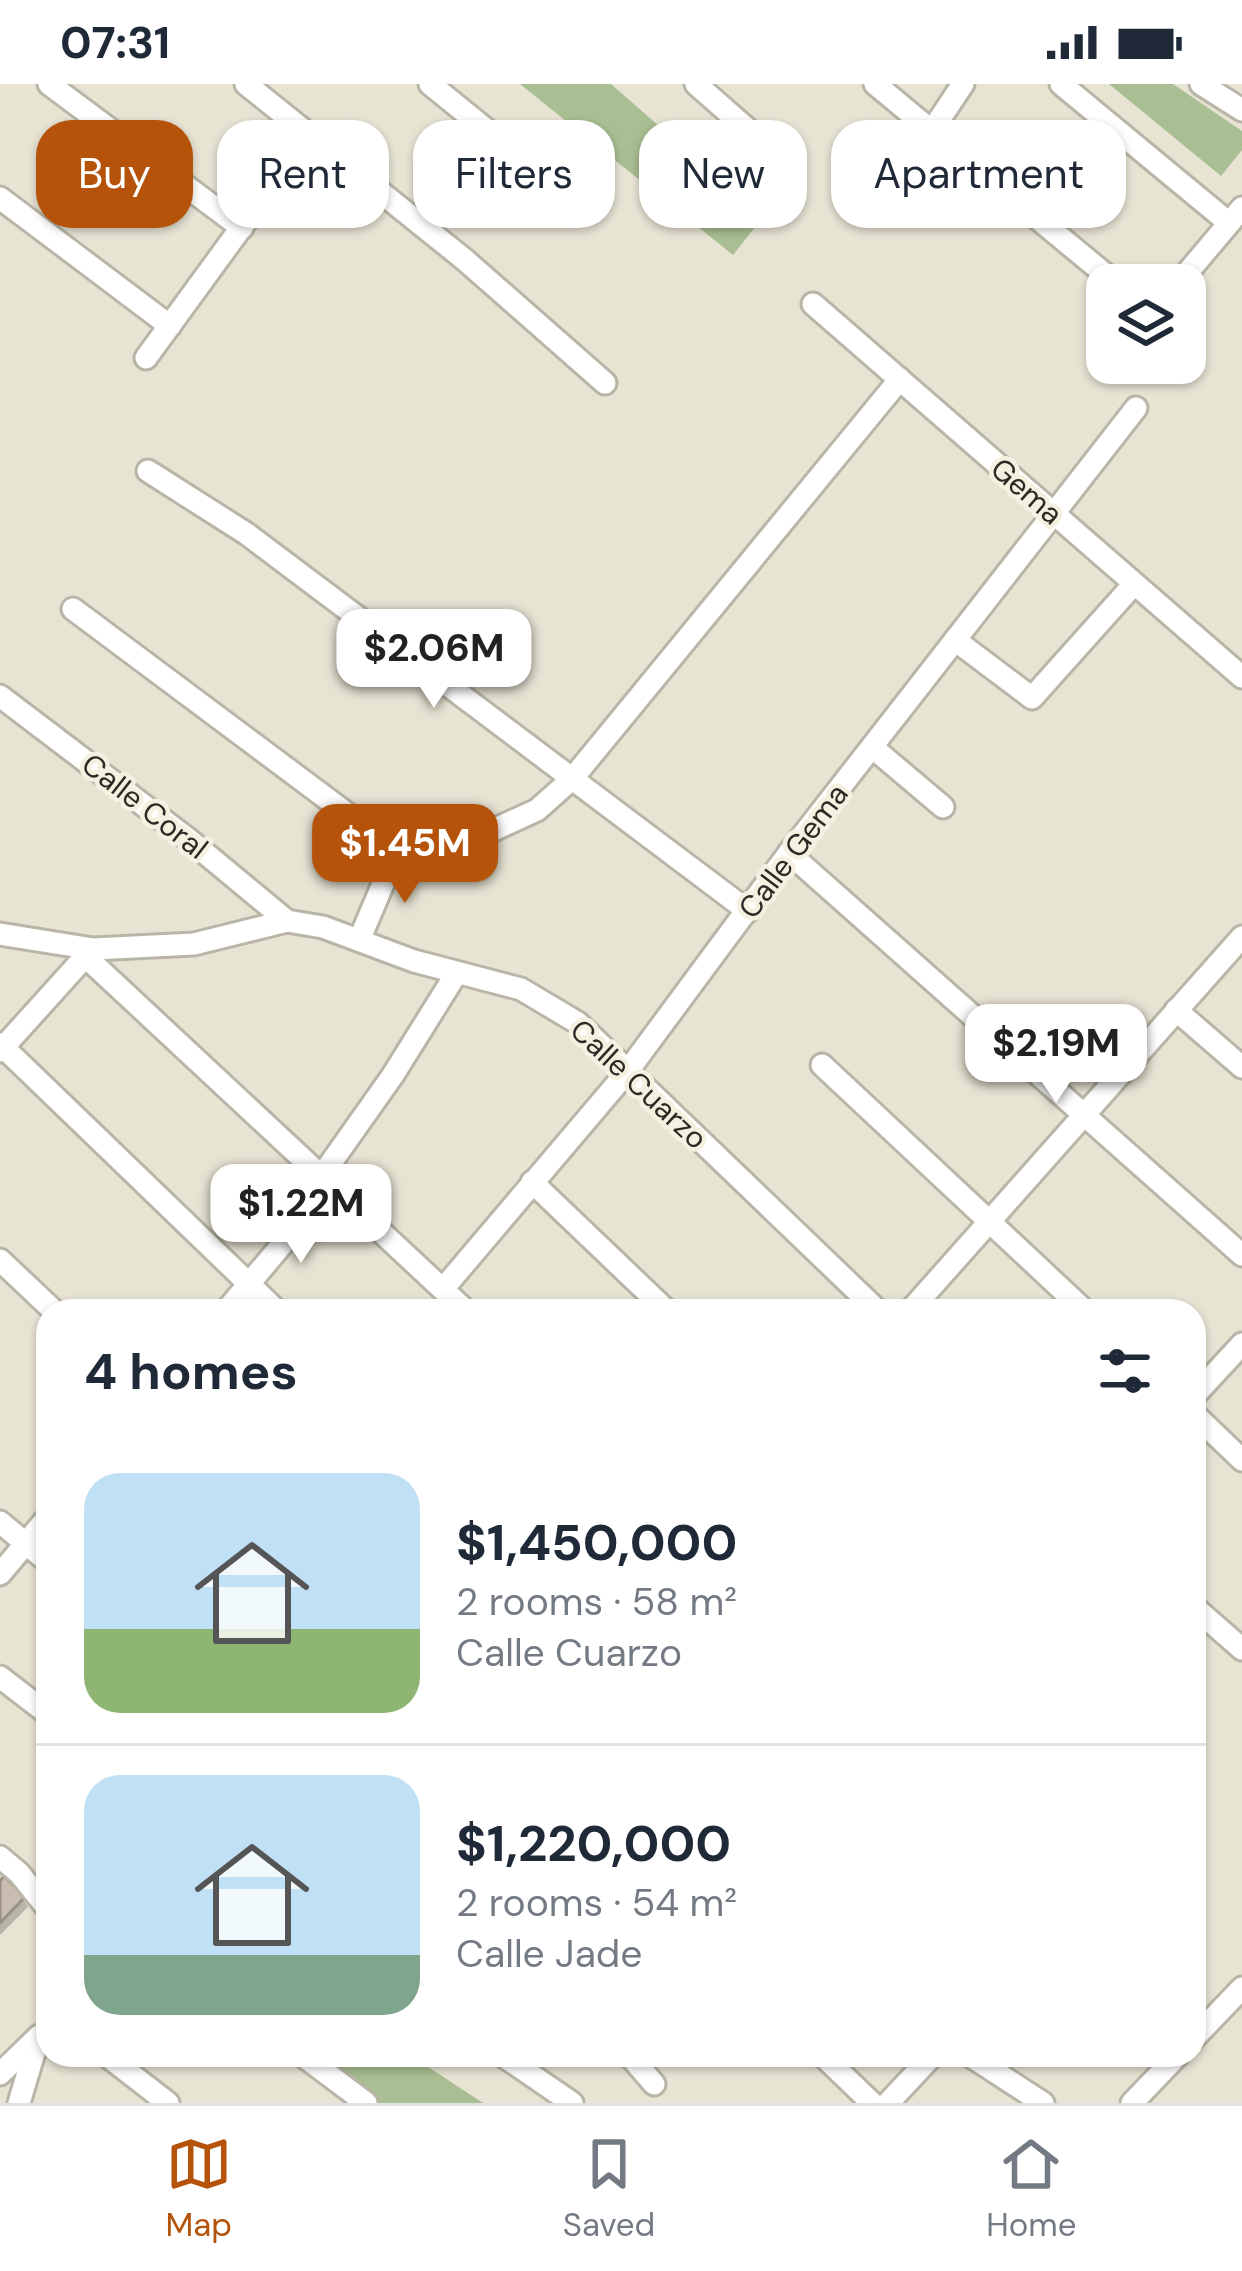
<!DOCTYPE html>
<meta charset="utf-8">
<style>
:root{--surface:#fff;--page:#f2f2f3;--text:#1f2937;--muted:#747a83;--line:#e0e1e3;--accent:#b45309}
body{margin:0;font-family:"DM Sans",sans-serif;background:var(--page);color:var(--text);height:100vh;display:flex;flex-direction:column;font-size:45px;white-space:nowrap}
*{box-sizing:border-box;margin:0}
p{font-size:39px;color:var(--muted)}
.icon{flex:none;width:66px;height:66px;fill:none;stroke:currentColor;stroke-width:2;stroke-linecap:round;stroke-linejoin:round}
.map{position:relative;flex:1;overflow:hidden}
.panel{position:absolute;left:36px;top:1215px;width:1170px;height:768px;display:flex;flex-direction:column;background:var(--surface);border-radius:36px;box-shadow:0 3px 9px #0004}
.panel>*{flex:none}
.banner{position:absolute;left:36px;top:36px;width:1170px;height:108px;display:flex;gap:24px}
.tools{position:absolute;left:1086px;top:180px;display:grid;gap:24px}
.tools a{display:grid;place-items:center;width:120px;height:120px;border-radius:24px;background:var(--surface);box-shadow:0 3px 9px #0004;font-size:60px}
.price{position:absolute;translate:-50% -102px;padding:0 27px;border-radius:24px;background:#fff;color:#222;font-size:39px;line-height:78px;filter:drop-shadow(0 3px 6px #0008)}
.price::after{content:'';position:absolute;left:50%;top:72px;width:36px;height:27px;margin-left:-18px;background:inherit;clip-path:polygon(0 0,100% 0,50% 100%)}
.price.current{background:var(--accent);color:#fff}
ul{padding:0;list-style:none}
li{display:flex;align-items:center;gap:36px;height:300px;padding:0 48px}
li+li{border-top:3px solid var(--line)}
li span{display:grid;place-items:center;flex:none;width:336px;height:240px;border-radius:36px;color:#555}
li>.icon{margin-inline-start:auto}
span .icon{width:144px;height:144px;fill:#fffc;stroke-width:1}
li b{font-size:51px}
h2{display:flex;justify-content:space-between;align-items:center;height:144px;padding:0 48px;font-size:51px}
.tag{padding:0 42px;border-radius:36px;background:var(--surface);box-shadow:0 3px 9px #0004;font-size:42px;line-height:108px}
.tag.current{background:var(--accent);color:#fff}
.status{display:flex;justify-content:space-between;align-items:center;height:84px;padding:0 60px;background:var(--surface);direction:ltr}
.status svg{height:33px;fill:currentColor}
.tab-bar{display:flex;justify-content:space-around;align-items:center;height:168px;border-top:3px solid var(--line);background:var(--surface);font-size:33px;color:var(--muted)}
.tab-bar a{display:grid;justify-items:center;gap:6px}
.tab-bar .current{color:var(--accent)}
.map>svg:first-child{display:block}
</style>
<div class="status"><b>07:31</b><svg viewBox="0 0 49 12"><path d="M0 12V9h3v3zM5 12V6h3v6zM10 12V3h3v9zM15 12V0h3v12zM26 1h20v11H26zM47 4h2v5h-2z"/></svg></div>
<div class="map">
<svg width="1242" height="2019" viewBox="0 0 1242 2019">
<rect width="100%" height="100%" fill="#e8e4d4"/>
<g fill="#a9be92">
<polygon points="520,0 611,0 763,133 733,171"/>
<polygon points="1109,0 1173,0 1242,47 1242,66 1221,92"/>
<polygon points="336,1971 410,1971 483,2019 377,2019 329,1981"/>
</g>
<polygon fill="#0003" points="0,1801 23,1815 28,1823 0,1851"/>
<polygon fill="#c8bdb0" stroke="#9a9084" stroke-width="3" points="4,1792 25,1813 0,1839 0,1797"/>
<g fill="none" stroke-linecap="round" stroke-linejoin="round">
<g stroke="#bab6a7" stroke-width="27">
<g id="minor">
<polyline points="49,0 242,144"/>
<polyline points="246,0 465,176 605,299"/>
<polyline points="430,0 520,73"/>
<polyline points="696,0 762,58"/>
<polyline points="875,0 1118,201"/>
<polyline points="1061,0 1229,139"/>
<polyline points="1201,0 1242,26"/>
<polyline points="931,48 963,0"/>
<polyline points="0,114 170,242"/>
<polyline points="1177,201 1242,124"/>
<polyline points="813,220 1242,593"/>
<polyline points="146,274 289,78"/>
<polyline points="148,387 247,450 748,827"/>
<polyline points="73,525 397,767 411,774 430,775 537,726 572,695 900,295"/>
<polyline points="955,556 1032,614 1134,500"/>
<polyline points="0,612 188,755 287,837"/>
<polyline points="872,663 943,723"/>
<polyline points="789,769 1242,1171"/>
<polyline points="0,850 93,865 194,860 287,837 323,843 414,877 521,905 578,939 878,1227"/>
<polyline points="360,854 397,767"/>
<polyline points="86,873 466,1227"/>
<polyline points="1176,926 1242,983"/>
<polyline points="0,960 277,1227"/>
<polyline points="0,967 92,865"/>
<polyline points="822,981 1085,1227"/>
<polyline points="323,1090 393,991 456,890"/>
<polyline points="532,1098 667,1227"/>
<polyline points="0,1176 54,1227"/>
<polyline points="443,1205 627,988 789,769 1136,324"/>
<polyline points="226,1227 333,1100"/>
<polyline points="910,1227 1242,853"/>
<polyline points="1194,1312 1242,1260"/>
<polyline points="1194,1330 1242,1376"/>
<polyline points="0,1438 48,1478"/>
<polyline points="0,1490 48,1433"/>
<polyline points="1194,1523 1242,1565"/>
<polyline points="0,1593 48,1630"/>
<polyline points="0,1773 19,1789 48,1825"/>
<polyline points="1194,1954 1242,1904"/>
<polyline points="106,1971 168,2019"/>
<polyline points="302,1971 366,2019"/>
<polyline points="502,1971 572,2019"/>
<polyline points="629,1971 654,2000"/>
<polyline points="822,1971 872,2019"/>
<polyline points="969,1971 1043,2019"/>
<polyline points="0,1990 38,1953"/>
<polyline points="19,2019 39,1952"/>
<polyline points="888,2019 933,1971"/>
<polyline points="1132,2019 1178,1971"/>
</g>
</g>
<use href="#minor" stroke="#fff" stroke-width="21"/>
</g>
<g text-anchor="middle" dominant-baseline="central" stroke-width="9" stroke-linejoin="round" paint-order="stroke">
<g font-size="30" fill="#2c2a24" stroke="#f5f1e1">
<text transform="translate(1027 407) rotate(41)">Gema</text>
<text transform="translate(145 722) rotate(38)">Calle Coral</text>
<text transform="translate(793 767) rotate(-53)">Calle Gema</text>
<text transform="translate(639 1000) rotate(43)">Calle Cuarzo</text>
</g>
</g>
</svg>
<div class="tools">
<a><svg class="icon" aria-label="layers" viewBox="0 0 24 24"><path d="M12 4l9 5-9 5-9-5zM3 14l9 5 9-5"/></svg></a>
</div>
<b class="price" style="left:434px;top:627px">$2.06M</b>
<b class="price current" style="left:405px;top:822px">$1.45M</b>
<b class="price" style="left:1056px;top:1022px">$2.19M</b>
<b class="price" style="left:301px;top:1182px">$1.22M</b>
<div class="banner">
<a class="tag current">Buy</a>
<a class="tag">Rent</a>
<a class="tag">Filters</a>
<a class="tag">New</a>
<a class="tag">Apartment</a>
</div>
<section class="panel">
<h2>4 homes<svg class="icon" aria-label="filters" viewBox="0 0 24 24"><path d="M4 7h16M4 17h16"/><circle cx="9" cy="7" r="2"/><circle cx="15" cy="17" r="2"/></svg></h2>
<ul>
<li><span style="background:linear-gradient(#bfe0f5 65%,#8fb573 0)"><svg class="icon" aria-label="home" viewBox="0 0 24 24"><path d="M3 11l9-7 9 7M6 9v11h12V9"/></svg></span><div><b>$1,450,000</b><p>2 rooms · 58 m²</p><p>Calle Cuarzo</p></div></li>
<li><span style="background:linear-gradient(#bfe0f5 75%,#7fa58c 0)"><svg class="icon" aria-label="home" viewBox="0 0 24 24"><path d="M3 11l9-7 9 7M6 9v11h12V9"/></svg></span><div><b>$1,220,000</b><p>2 rooms · 54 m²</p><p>Calle Jade</p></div></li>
</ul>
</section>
</div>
<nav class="tab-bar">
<a class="current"><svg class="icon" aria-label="map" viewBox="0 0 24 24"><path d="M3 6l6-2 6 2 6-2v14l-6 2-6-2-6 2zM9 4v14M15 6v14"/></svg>Map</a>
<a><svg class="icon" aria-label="saved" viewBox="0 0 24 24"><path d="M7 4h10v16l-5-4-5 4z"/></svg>Saved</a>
<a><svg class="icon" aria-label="home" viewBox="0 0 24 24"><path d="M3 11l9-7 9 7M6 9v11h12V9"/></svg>Home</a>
</nav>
